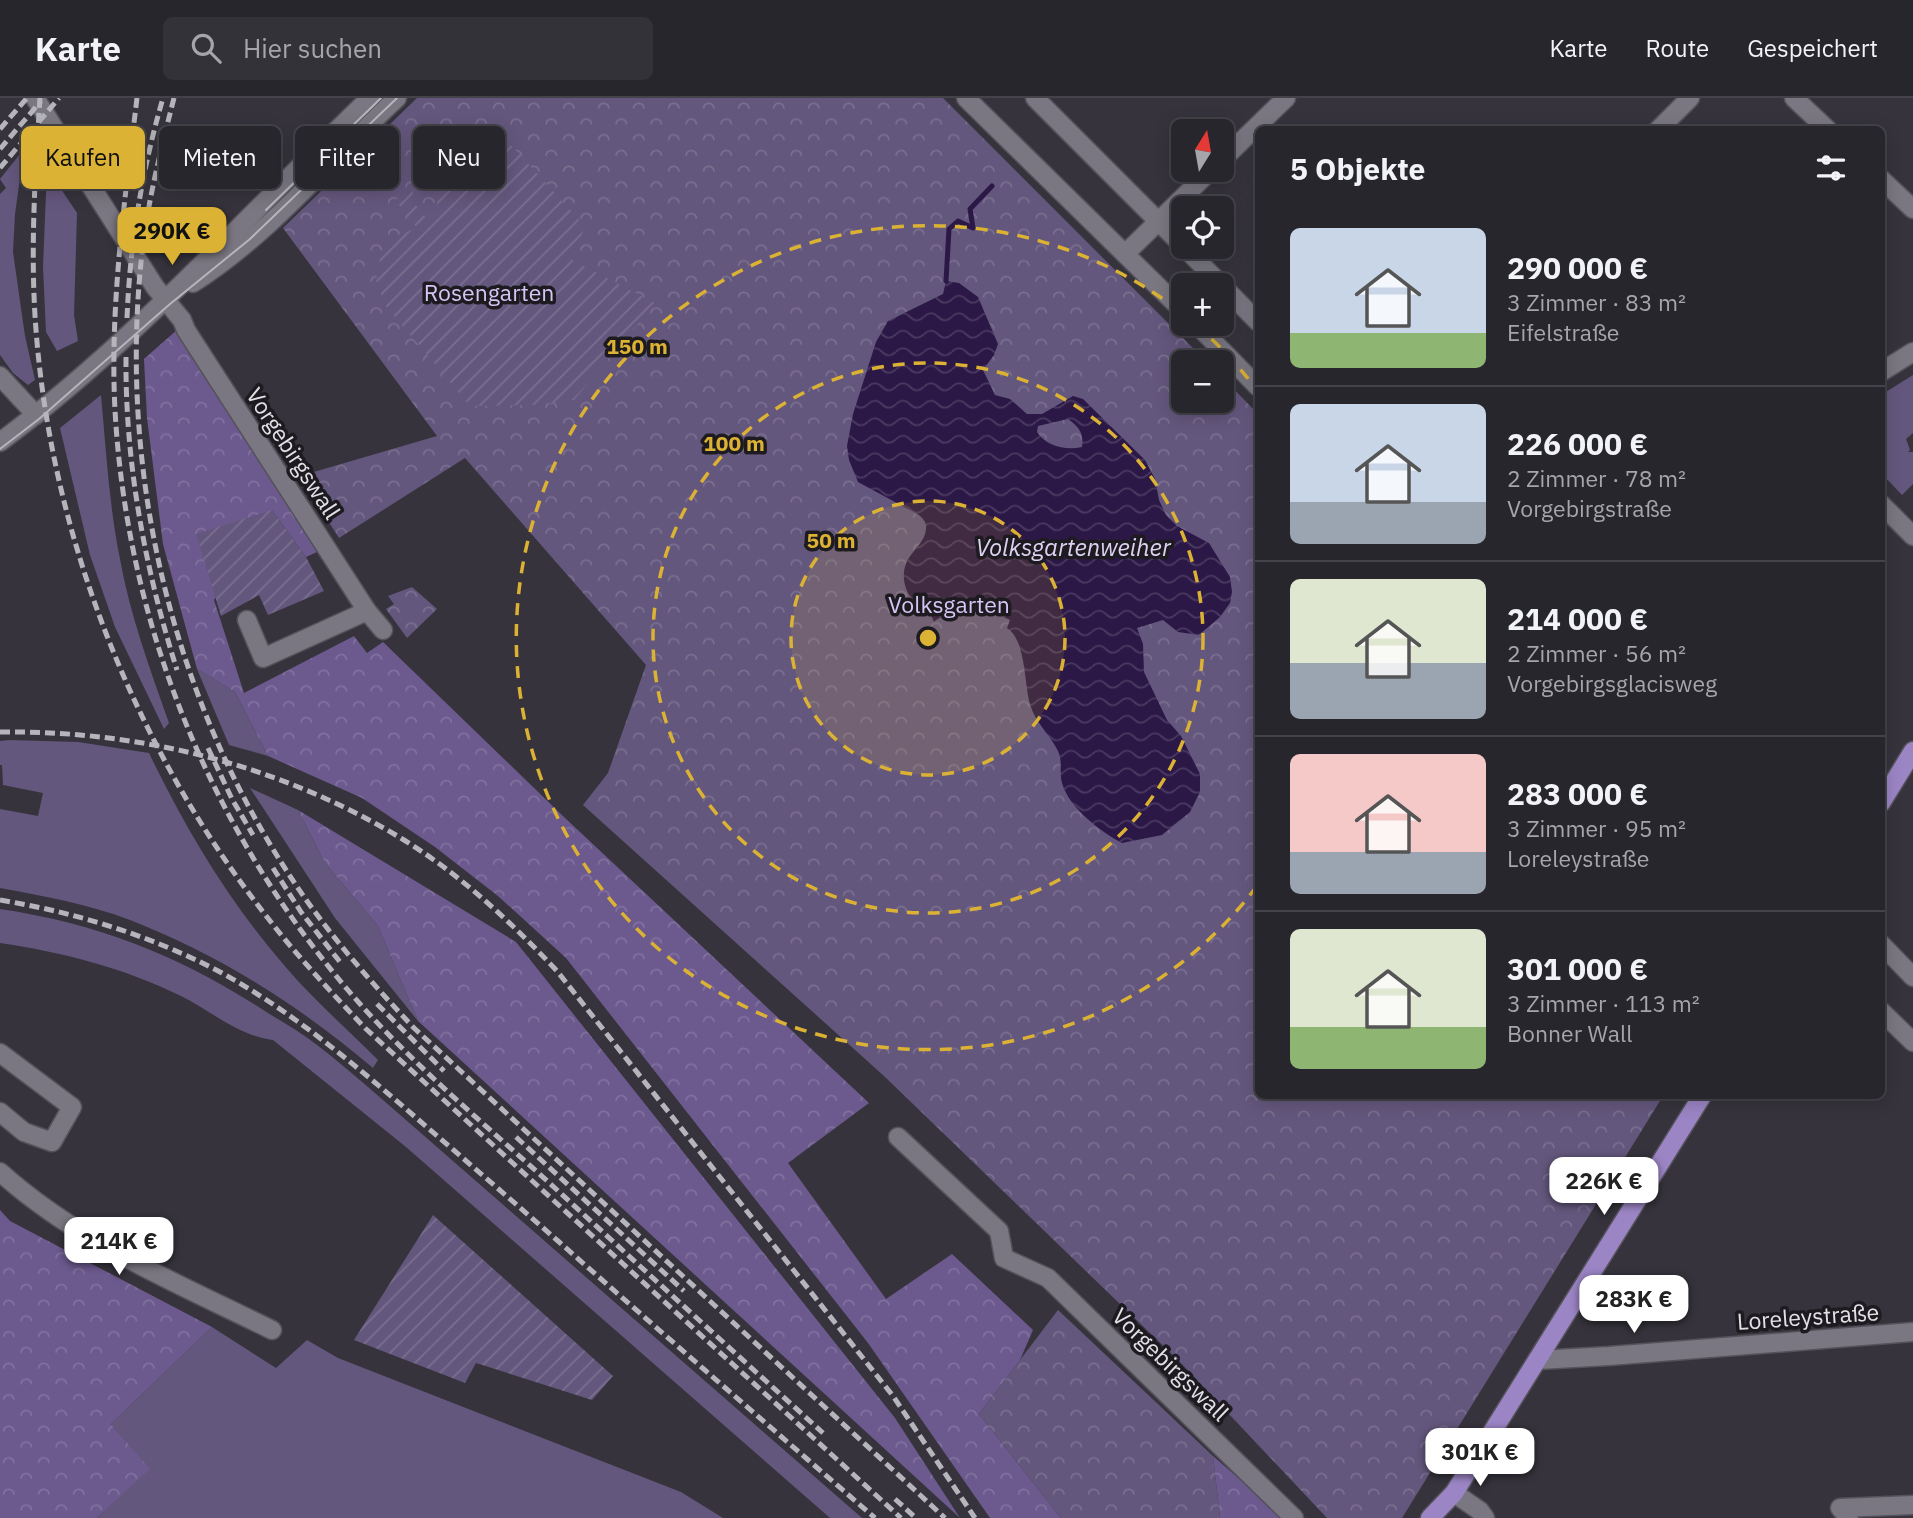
<!DOCTYPE html>
<html lang="de">
<meta charset="utf-8">
<style>
:root{--surface:#28262d;--page:#343239;--text:#f1f3f6;--muted:#a5a5aa;--line:#444349;--accent:#dbb233}
body{margin:0;font-family:"IBM Plex Sans",sans-serif;background:var(--page);color:var(--text);height:100vh;display:flex;flex-direction:column;font-size:26px;white-space:nowrap}
*{box-sizing:border-box;margin:0}
p{font-size:23px;color:var(--muted)}
.icon{flex:none;width:38px;height:38px;fill:none;stroke:currentColor;stroke-width:2;stroke-linecap:round;stroke-linejoin:round}
.map{position:relative;flex:1;overflow:hidden}
.details{position:absolute;left:1255px;top:28px;width:630px;height:973px;display:flex;flex-direction:column;background:var(--surface);border-radius:10px;box-shadow:0 4px 18px #0003,0 0 0 2px var(--line)}
.details>*{flex:none}
.top-card{position:absolute;left:21px;top:28px;width:665px;height:63px;display:flex;gap:14px}
.needle{width:46px;rotate:11deg}
.fabs{position:absolute;left:1171px;top:21px;display:grid;gap:14px}
.fabs a{display:grid;place-items:center;width:63px;height:63px;border-radius:10px;background:var(--surface);box-shadow:0 4px 18px #0003,0 0 0 2px var(--line);font-size:35px}
.price{position:absolute;translate:-50% -60px;padding:0 16px;border-radius:14px;background:#fff;color:#222;font-size:23px;line-height:46px;filter:drop-shadow(0 2px 4px #0008)}
.price::after{content:'';position:absolute;left:50%;top:42px;width:21px;height:16px;margin-left:-10px;background:inherit;clip-path:polygon(0 0,100% 0,50% 100%)}
.price.current{background:var(--accent);color:#111}
ul{padding:0;list-style:none}
li{display:flex;align-items:center;gap:21px;height:175px;padding:0 35px}
li+li{border-top:2px solid var(--line)}
li span{display:grid;place-items:center;flex:none;width:196px;height:140px;border-radius:10px;color:#555}
li>.icon{margin-inline-start:auto}
span .icon{width:84px;height:84px;fill:#fffc;stroke-width:1}
li b{font-size:30px}
h2{display:flex;justify-content:space-between;align-items:center;height:84px;padding:0 35px;font-size:30px}
.tag{padding:0 24px;border-radius:10px;background:var(--surface);box-shadow:0 4px 18px #0003,0 0 0 2px var(--line);font-size:24px;line-height:63px}
.tag.current{background:var(--accent);color:#111}
header{display:flex;align-items:center;gap:42px;box-sizing:border-box;height:98px;padding:0 35px;background:var(--surface);border-bottom:2px solid var(--line)}
header strong{font-size:33px}
nav{display:flex;gap:38px;margin-inline-start:auto;font-size:24px}
.search{width:490px;height:63px;background:var(--page);display:flex;align-items:center;gap:18px;box-sizing:border-box;padding:0 24px;border-radius:10px;color:var(--muted);font-size:26px}
.map>svg:first-child{display:block}
</style>
<header>
<strong>Karte</strong>
<div class="search"><svg class="icon" aria-label="search" viewBox="0 0 24 24"><circle cx="10" cy="10" r="6"/><path d="M15 15l6 6"/></svg>Hier suchen</div>
<nav><a>Karte</a><a>Route</a><a>Gespeichert</a></nav>
</header>
<div class="map">
<svg width="1913" height="1420" viewBox="0 0 1913 1420">
<defs>
<pattern id="forest-crowns" width="20" height="18" patternUnits="userSpaceOnUse" patternTransform="scale(1.75)"><rect width="20" height="18" fill="#6c598e"/><path d="M2 6a3 3 0 1 1 6 0M12 15a3 3 0 1 1 6 0" fill="none" stroke="#81719e"/></pattern>
<pattern id="park-crowns" width="20" height="18" patternUnits="userSpaceOnUse" patternTransform="scale(1.75)"><rect width="20" height="18" fill="#64577d"/><path d="M2 6a3 3 0 1 1 6 0M12 15a3 3 0 1 1 6 0" fill="none" stroke="#7a6f8f"/></pattern>
<pattern id="garden-furrows" width="10" height="10" patternUnits="userSpaceOnUse" patternTransform="scale(1.75)"><rect width="10" height="10" fill="#64577d"/><path d="M-1 1l2-2M0 10L10 0M9 11l2-2" fill="none" stroke="#7a6f8f"/></pattern>
<pattern id="water-waves" width="16" height="10" patternUnits="userSpaceOnUse" patternTransform="scale(1.75)"><rect width="16" height="10" fill="#2c1846"/><path d="M0 5q4-4 8 0t8 0" fill="none" stroke="#4a3961"/></pattern>
</defs>
<rect width="100%" height="100%" fill="#36333c"/>
<g fill="#64577d">
<polygon points="24,51 15,116 13,154 25,238 35,282 28,287 13,275 0,257 0,96 6,90 0,81"/>
<polygon points="47,70 77,115 74,217 78,243 57,253 46,234 43,169"/>
<polygon points="1913,277 1913,335 1906,341 1910,352 1908,354 1913,354 1913,386 1902,397 1881,375 1881,297"/>
<path d="M101 297C106 351 109 407 120 461 130 517 150 571 169 625L164 631 115 529 90 457 60 330Z"/>
<polygon points="197,571 235,594 268,658 229,647"/>
<path d="M10 642 78 644 149 655C189 738 236 815 298 883 323 910 352 936 378 962L373 970C300 908 220 857 130 822 88 806 44 798 0 790V711L38 718 43 695 3 687 2 667H0V643Z"/>
<polygon points="250,690 298,712 325,765 378,828 418,923 335,820"/>
<path d="M0 811C101 826 182 859 268 915 284 925 302 935 317 947 337 962 356 979 375 995L862 1420H830L406 1049 273 942C239 938 211 913 181 898 124 870 62 854 0 845Z"/>
<polygon points="212,1229 276,1270 307,1242 338,1260 681,1394 723,1420 97,1420 149,1371 111,1326"/>
</g>
<g fill="url(#forest-crowns)">
<polygon points="178,231 317,454 306,459 272,412 214,502 244,595 354,538 367,555 383,544 564,719 869,1005 788,1065 886,1201 952,1156 1033,1232 1020,1262 979,1316 1061,1420 990,1420 868,1245 566,860 498,798 435,749 362,700 268,658 235,594 197,571 163,446 147,320 144,261"/>
<polygon points="298,712 516,844 895,1320 960,1420 418,923 378,828 325,765"/>
<polygon points="0,1112 10,1123 212,1229 111,1326 150,1371 97,1420 0,1420"/>
<polygon points="1213,1358 1281,1417 1280,1420 1220,1420"/>
</g>
<g fill="url(#park-crowns)">
<polygon points="417,0 943,0 1207,264 1183,264 1183,303 1222,303 1222,279 1258,316 1258,998 1663,998 1402,1420 1327,1420 1180,1264 884,978 583,707 608,675 646,567 465,360 339,440 300,378 437,338 283,130"/>
<polygon points="412,489 437,511 407,540 386,511 394,506 388,498"/>
<polygon points="1058,1212 1213,1358 1220,1420 1061,1420 979,1316"/>
</g>
<g fill="url(#garden-furrows)">
<polygon points="499,34 585,128 572,162 655,205 574,302 535,307 470,308 385,207 376,182 381,156 391,140 417,130 395,102 414,86 412,102 424,118 434,122 439,95 451,73"/>
<polygon points="272,412 306,459 324,493 268,517 259,497 221,518 196,436"/>
<polygon points="433,1117 613,1278 592,1302 476,1265 465,1285 354,1242"/>
</g>
<path fill="url(#water-waves)" fill-rule="evenodd" d="M946 183 959 185 978 199 998 246 994 257 983 272 995 297 1010 301 1027 316H1042L1073 298 1083 301 1145 362 1155 381 1159 402 1166 417 1177 428 1209 445 1230 479 1232 494 1230 505 1220 519 1199 537 1178 534 1163 522 1137 530 1143 546 1144 574 1167 622 1181 638 1200 676V694L1190 714 1162 737 1122 745C1101 734 1069 710 1062 685 1059 674 1063 664 1058 653 1050 636 1035 625 1030 606 1024 585 1026 542 1007 530L1010 522C1005 520 999 517 994 515 982 512 942 514 934 524L931 517C912 509 897 485 907 463 913 452 925 444 926 431 927 424 923 421 919 417L858 384 849 362 847 348 853 316 876 244 888 223 943 196ZM1068 321C1079 329 1084 335 1082 349 1066 353 1046 348 1037 334L1038 328Z"/>
<g fill="none" stroke-linecap="round" stroke-linejoin="round">
<polyline stroke="#2c1846" stroke-width="5" points="946,183 949,131 958,123 973,130 970,111 992,88"/>
<g stroke="#54525a" stroke-width="21">
<g id="minor">
<polyline points="35,0 155,189 182,222 186,232 367,513 383,532"/>
<polyline points="966,0 1183,213"/>
<polyline points="1035,0 1183,148"/>
<polyline points="1794,0 1828,32"/>
<polyline points="1658,32 1690,0"/>
<polyline points="1222,62 1286,0"/>
<polyline points="1881,81 1913,111"/>
<polyline points="1184,149 1258,224"/>
<polyline points="1126,155 1211,72"/>
<path d="M193 185C270 136 330 62 397 0"/>
<polyline points="1196,226 1258,289"/>
<polyline points="1881,274 1913,254"/>
<polyline points="0,278 36,317"/>
<path d="M0 344C136 243 248 116 370 0"/>
<polyline points="1881,406 1913,438"/>
<polyline points="247,522 263,560 367,513"/>
<polyline points="1881,846 1913,879"/>
<polyline points="1881,913 1913,944"/>
<polyline points="0,955 72,1009 52,1044 24,1034 0,1014"/>
<polyline points="898,1039 999,1133 1004,1160 1048,1180 1294,1420"/>
<path d="M0 1074C79 1145 177 1185 272 1232"/>
<polyline points="1538,1262 1609,1258 1913,1234"/>
<polyline points="1454,1395 1480,1413 1485,1420"/>
<polyline points="1849,1420 1840,1410 1913,1407"/>
</g>
</g>
<g stroke="#54525a" stroke-width="21">
<g id="major">
<polyline points="1881,705 1913,653"/>
<polyline points="1430,1420 1454,1395 1702,998"/>
</g>
</g>
<use href="#minor" stroke="#7a7782" stroke-width="18"/>
<use href="#major" stroke="#9c85c5" stroke-width="18"/>
<g stroke="#b7b5bc" stroke-width="2">
<polyline points="266,112 381,0"/>
<polyline points="0,351 39,321 170,206 250,141 397,0"/>
</g>
<g stroke="#b7b5bc" stroke-width="5" stroke-dasharray="10 5" stroke-linecap="butt">
<path d="M40 0C35 77 30 155 36 232 52 442 137 654 267 819 297 858 331 894 365 930L901 1420"/>
<path d="M137 0C124 109 108 219 116 328 131 535 213 733 347 891 409 964 486 1027 556 1091 645 1173 734 1254 823 1335"/>
<path d="M174 0C161 51 148 102 142 155 118 369 170 594 288 775 324 831 368 881 414 930L945 1420"/>
<polyline points="0,31 27,0"/>
<polyline points="0,51 41,3"/>
<polyline points="0,70 59,0"/>
<path d="M127 220C130 145 142 72 163 0"/>
<path d="M126 259C125 365 145 471 177 572"/>
<path d="M0 634C141 632 283 668 404 742 462 778 511 824 557 873L893 1298 975 1420"/>
<polyline points="208,650 232,701 253,737"/>
<polyline points="273,770 301,814 340,864"/>
<path d="M0 802C78 815 152 838 222 875 289 912 348 961 406 1011 457 1055 508 1099 558 1143 663 1236 769 1328 875 1420"/>
<polyline points="377,906 444,973"/>
<polyline points="516,1039 684,1193"/>
<polyline points="895,1401 916,1420"/>
</g>
</g>
<circle cx="928" cy="540" r="137" fill="#dbb233" fill-opacity=".12"/>
<g fill="none" stroke="#dbb233" stroke-width="3.5" stroke-dasharray="12 9">
<circle cx="928" cy="540" r="137"/>
<circle cx="928" cy="540" r="275"/>
<path d="M1257 788A412 412 0 1 1 1182 215M1196 227A412 412 0 0 1 1257 292"/>
</g>
<g text-anchor="middle" dominant-baseline="central" stroke-width="7" stroke-linejoin="round" paint-order="stroke">
<g font-size="23" fill="#d5c5f5" stroke="#1d1b20">
<text x="489" y="194">Rosengarten</text>
<text x="949" y="506">Volksgarten</text>
</g>
<g font-size="23" fill="#e3e1e7" stroke="#1d1b20">
<text transform="translate(294 355) rotate(57)">Vorgebirgswall</text>
<text transform="translate(1808 1218) rotate(-4)">Loreleystraße</text>
<text transform="translate(1171 1266) rotate(44)">Vorgebirgswall</text>
</g>
<g font-size="24" font-style="italic" fill="#ddd2f3" stroke="#1d1b20">
<text x="1073" y="449">Volksgartenweiher</text>
</g>
</g>
<circle cx="928" cy="540" r="10" fill="#dbb233" stroke="#1d1b20" stroke-width="3.5"/>
<g font-size="21" text-anchor="middle" font-weight="bold" fill="#dbb233" stroke="#1d1b20" stroke-width="7" stroke-linejoin="round" paint-order="stroke">
<text x="637" y="256">150 m</text>
<text x="734" y="353">100 m</text>
<text x="831" y="450">50 m</text>
</g>
</svg>
<div class="fabs">
<a><svg class="needle" viewBox="-14 -14 28 28"><path d="M0-13l5 13h-10z" fill="#e53935"/><path d="M0 13l5-13h-10z" fill="#a5a5aa"/></svg></a>
<a><svg class="icon" aria-label="locate" viewBox="0 0 24 24"><circle cx="12" cy="12" r="6"/><path d="M12 2v4M12 18v4M2 12h4M18 12h4"/></svg></a>
<a>+</a>
<a>−</a>
</div>
<b class="price current" style="left:172px;top:169px">290K €</b>
<b class="price" style="left:1604px;top:1119px">226K €</b>
<b class="price" style="left:119px;top:1179px">214K €</b>
<b class="price" style="left:1634px;top:1237px">283K €</b>
<b class="price" style="left:1480px;top:1390px">301K €</b>
<div class="top-card">
<a class="tag current">Kaufen</a>
<a class="tag">Mieten</a>
<a class="tag">Filter</a>
<a class="tag">Neu</a>
</div>
<section class="details">
<h2>5 Objekte<svg class="icon" aria-label="filters" viewBox="0 0 24 24"><path d="M4 7h16M4 17h16"/><circle cx="9" cy="7" r="2"/><circle cx="15" cy="17" r="2"/></svg></h2>
<ul>
<li><span style="background:linear-gradient(#c9d6e8 75%,#8fb573 0)"><svg class="icon" aria-label="home" viewBox="0 0 24 24"><path d="M3 11l9-7 9 7M6 9v11h12V9"/></svg></span><div><b>290 000 €</b><p>3 Zimmer · 83 m²</p><p>Eifelstraße</p></div></li>
<li><span style="background:linear-gradient(#c9d6e8 70%,#9aa5b1 0)"><svg class="icon" aria-label="home" viewBox="0 0 24 24"><path d="M3 11l9-7 9 7M6 9v11h12V9"/></svg></span><div><b>226 000 €</b><p>2 Zimmer · 78 m²</p><p>Vorgebirgstraße</p></div></li>
<li><span style="background:linear-gradient(#dfe7d0 60%,#9aa5b1 0)"><svg class="icon" aria-label="home" viewBox="0 0 24 24"><path d="M3 11l9-7 9 7M6 9v11h12V9"/></svg></span><div><b>214 000 €</b><p>2 Zimmer · 56 m²</p><p>Vorgebirgsglacisweg</p></div></li>
<li><span style="background:linear-gradient(#f6c9c9 70%,#9aa5b1 0)"><svg class="icon" aria-label="home" viewBox="0 0 24 24"><path d="M3 11l9-7 9 7M6 9v11h12V9"/></svg></span><div><b>283 000 €</b><p>3 Zimmer · 95 m²</p><p>Loreleystraße</p></div></li>
<li><span style="background:linear-gradient(#dfe7d0 70%,#8fb573 0)"><svg class="icon" aria-label="home" viewBox="0 0 24 24"><path d="M3 11l9-7 9 7M6 9v11h12V9"/></svg></span><div><b>301 000 €</b><p>3 Zimmer · 113 m²</p><p>Bonner Wall</p></div></li>
</ul>
</section>
</div>
